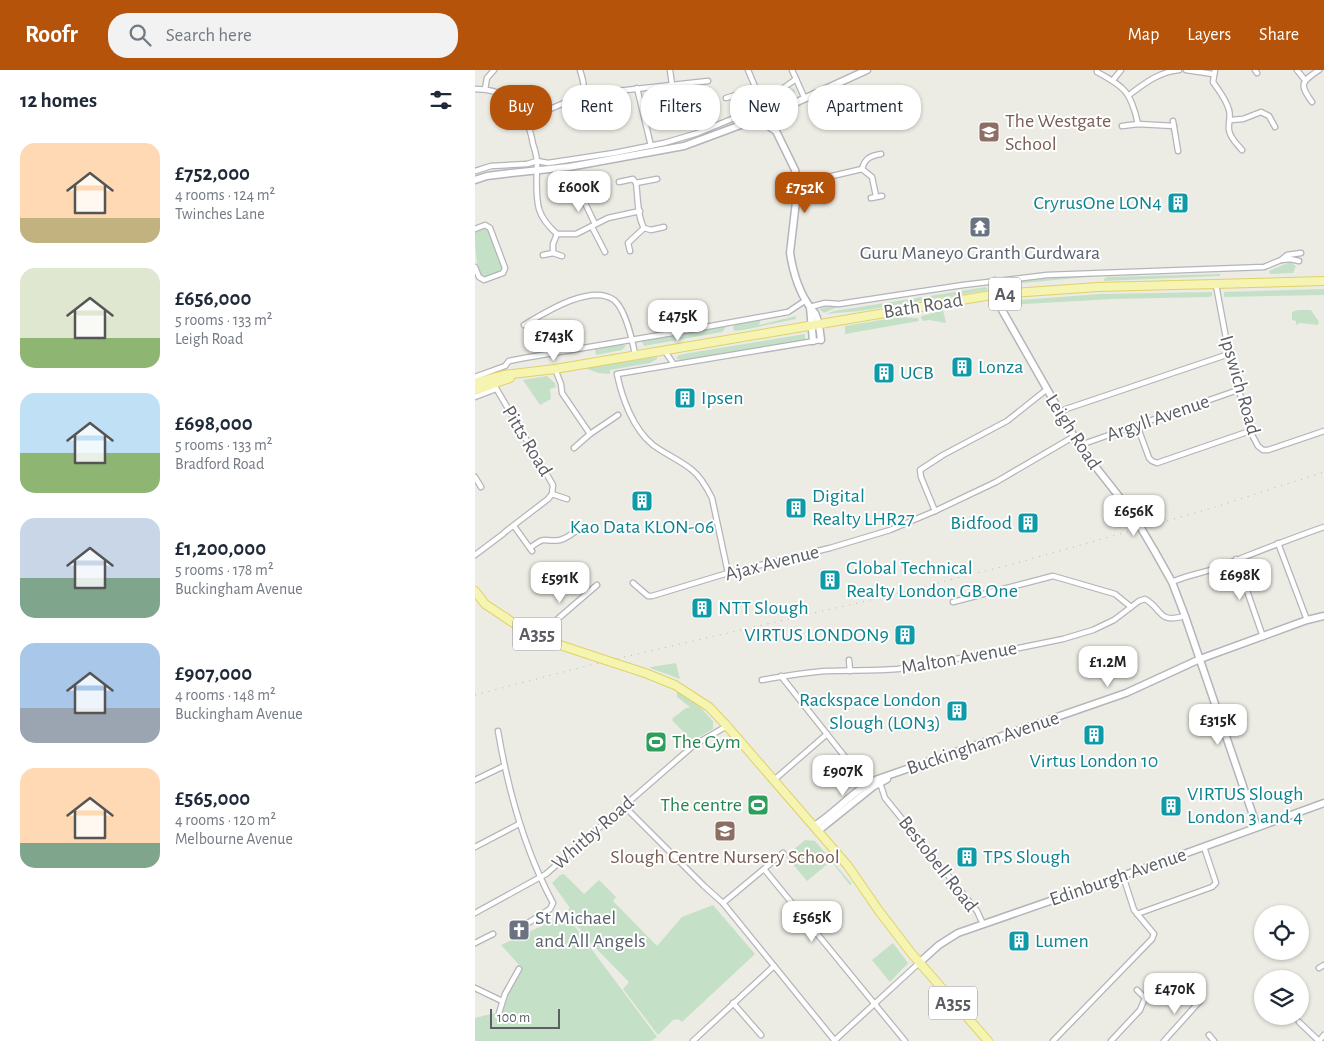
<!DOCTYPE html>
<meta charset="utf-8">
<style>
:root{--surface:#fff;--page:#f2f2f3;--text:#1f2937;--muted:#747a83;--accent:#b45309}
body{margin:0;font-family:"Alegreya Sans",sans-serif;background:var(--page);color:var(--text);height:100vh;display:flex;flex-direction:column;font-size:19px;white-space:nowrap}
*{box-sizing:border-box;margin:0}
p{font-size:16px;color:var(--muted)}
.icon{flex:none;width:28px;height:28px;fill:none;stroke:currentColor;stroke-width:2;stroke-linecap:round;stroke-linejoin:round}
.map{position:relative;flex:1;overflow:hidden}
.drawer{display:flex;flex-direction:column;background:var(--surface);width:475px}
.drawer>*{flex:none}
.banner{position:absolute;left:15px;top:15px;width:475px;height:45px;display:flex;gap:10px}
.tools{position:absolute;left:779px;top:835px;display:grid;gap:10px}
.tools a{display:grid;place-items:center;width:55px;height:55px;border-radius:50%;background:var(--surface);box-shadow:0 1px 4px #0004;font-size:25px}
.scale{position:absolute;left:15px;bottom:12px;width:70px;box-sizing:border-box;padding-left:5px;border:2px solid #5c5e63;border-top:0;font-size:14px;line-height:18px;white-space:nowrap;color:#5c5e63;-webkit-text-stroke:4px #fff;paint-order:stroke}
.price{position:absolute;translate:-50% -42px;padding:0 11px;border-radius:10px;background:#fff;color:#222;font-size:16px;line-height:32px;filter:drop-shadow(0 1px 2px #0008)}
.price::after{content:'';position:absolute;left:50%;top:30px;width:15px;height:11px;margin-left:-8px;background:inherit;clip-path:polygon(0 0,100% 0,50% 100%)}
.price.on{background:var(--accent);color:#fff}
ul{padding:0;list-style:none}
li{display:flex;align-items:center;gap:15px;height:125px;padding:0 20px}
li span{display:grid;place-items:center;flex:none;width:140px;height:100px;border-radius:15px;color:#555}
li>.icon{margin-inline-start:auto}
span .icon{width:60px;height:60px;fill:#fffc;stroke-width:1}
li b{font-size:21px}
h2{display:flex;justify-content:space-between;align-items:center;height:60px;padding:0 20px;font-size:21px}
.pill{padding:0 18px;border-radius:20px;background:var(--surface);box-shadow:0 1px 4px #0004;font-size:18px;line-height:45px}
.pill.on{background:var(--accent);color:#fff}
header{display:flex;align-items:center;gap:30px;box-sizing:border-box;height:70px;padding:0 25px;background:var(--accent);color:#fff}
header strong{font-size:24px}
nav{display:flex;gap:28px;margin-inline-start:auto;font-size:18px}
.search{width:350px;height:45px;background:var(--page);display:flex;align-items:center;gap:12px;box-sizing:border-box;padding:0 18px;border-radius:20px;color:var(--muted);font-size:19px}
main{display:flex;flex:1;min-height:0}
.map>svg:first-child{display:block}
</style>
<header>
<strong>Roofr</strong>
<div class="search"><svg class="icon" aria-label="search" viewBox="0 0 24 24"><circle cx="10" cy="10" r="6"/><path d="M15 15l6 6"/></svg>Search here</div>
<nav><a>Map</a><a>Layers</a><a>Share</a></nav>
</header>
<main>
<section class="drawer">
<h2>12 homes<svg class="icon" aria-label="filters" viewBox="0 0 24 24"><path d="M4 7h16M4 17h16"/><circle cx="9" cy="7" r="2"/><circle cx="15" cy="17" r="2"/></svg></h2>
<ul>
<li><span style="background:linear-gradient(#ffd9b3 75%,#c2b280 0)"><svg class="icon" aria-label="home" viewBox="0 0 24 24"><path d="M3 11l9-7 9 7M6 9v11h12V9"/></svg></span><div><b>£752,000</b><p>4 rooms · 124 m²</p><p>Twinches Lane</p></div></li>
<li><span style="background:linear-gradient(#dfe7d0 70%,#8fb573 0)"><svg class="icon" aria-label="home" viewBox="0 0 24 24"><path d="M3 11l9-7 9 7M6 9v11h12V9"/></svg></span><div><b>£656,000</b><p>5 rooms · 133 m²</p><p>Leigh Road</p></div></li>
<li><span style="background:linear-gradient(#bfe0f5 60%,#8fb573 0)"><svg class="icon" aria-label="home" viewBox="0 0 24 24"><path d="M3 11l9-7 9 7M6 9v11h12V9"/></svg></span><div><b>£698,000</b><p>5 rooms · 133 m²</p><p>Bradford Road</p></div></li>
<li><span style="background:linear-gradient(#c9d6e8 60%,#7fa58c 0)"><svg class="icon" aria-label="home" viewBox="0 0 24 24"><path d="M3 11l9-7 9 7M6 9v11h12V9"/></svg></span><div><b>£1,200,000</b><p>5 rooms · 178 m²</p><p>Buckingham Avenue</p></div></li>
<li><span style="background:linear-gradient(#a9c7e8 65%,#9aa5b1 0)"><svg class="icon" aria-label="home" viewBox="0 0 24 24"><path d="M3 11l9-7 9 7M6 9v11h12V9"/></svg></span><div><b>£907,000</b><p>4 rooms · 148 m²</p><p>Buckingham Avenue</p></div></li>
<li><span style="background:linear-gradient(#ffd9b3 75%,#7fa58c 0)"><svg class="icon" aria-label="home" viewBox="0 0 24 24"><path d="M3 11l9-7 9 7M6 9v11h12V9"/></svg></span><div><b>£565,000</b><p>4 rooms · 120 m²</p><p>Melbourne Avenue</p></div></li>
</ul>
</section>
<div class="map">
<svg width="849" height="971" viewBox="0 0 849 971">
<rect width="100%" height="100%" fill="#edece4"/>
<g fill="#c4e1c8">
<polygon points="313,18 319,19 320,22 319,26 281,42"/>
<path d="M9 158 13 160 27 199V201L9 208C0 199 0 176 0 162Z"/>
<polygon points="815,192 821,196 818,203 795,204 794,201"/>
<polygon points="624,204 632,205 528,215 529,212"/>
<polygon points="745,204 745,206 629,211 629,209 633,207"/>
<polygon points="511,217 513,220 385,241 351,244 359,241"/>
<polygon points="476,219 360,238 349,243 344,239 354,236 359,237"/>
<polygon points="849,219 849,225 749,227 749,222"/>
<polygon points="737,222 737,226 734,227 638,229 532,235 529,231 625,224"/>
<polygon points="468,240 471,253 454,250 448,251 446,248 447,246"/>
<polygon points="823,240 836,240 844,252 843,255 825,253 821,255 821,251 817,250 817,242"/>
<polygon points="321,246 321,249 268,260 259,261 258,257 261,254 286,249 284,255"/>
<polygon points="424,247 443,248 444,251 370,264 370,256"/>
<polygon points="250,256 251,257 247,262 169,276 166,270"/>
<polygon points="330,264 330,270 207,291 201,288 204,285 214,283"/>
<polygon points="146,274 151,276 147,280 121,285 120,279"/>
<polygon points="182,287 182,289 175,293 135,300 135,304 123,303 107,297"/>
<polygon points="72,306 80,313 81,317 75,319 76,329 65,335 48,310"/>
<polygon points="201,593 205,609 175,598 176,597"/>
<polygon points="202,621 223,635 238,651 238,659 217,671 197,650 198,648 211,638 215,637 202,627"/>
<polygon points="330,770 340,771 377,814 375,815 356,791 332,811 311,786"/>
<polygon points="89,804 109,824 124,810 141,827 138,831 182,876 207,847 238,835 280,884 207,952 203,949 198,950 183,965 148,919 154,912 105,862 106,860 90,843 95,838 77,813 85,805"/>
<polygon points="88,846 95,850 182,967 176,971 0,971 0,948 19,943 23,945 40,906 47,898 26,875"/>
<polygon points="418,873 433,893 415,912 397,890"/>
</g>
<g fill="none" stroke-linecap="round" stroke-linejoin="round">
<g stroke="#b4b5ba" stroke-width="7">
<g id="street">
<polyline points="195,0 197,15"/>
<polyline points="273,0 281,19 289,33"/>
<polyline points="317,0 330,29"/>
<path d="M622 0V2C650 17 656 22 663 54"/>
<polyline points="711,0 738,4"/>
<path d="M740 0 738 12C744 21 751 29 754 40 756 48 753 53 754 60 755 68 762 74 767 80"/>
<polyline points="780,0 782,3"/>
<polyline points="822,0 830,10"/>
<polyline points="638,10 646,0"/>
<polyline points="162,18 176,76"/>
<path d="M0 19C36 19 52 40 58 74 60 80 62 86 62 93 62 108 60 124 64 139 67 149 74 157 82 164H101L133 148 165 141"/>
<polyline points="10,19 12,8 19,0"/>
<polyline points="108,22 115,24 233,11"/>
<path d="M654 25C670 13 684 2 704 0"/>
<polyline points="251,28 281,19"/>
<path d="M837 32C824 14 826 12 844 0"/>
<path d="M52 49 103 27C112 18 108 11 105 0"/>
<polyline points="756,50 768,49 786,42 794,46 800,57"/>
<polyline points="698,51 703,81"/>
<polyline points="647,56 663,54 699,56"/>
<polyline points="387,99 397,107 401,126"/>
<path d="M387 99C390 88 395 86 406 84"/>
<polyline points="0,101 16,96 52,94 62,91 73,93 139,83 189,73 223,63 276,41 321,9"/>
<path d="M182 109 161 113C163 126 162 146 169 158L176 160 189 157"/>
<polyline points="144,112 158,109 161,113"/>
<polyline points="323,114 387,99"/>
<polyline points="102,123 109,125 114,122"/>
<polyline points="109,125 110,133 120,154"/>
<polyline points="396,128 407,126"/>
<polyline points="117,157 130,182"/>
<polyline points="0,159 10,155 15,158 30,198 28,203 9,210 4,207 0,197"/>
<polyline points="155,181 153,173 169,158"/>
<polyline points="78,183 78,174 82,164"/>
<polyline points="68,185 78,183 87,186"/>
<polyline points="807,190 815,189 824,191"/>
<polyline points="741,215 754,284 775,361 783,376 788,380 793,380 849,361"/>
<polyline points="335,237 350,233 364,234 488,215 572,205 789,197 806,190 812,185 826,183"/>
<path d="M49 255C69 243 116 213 139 230 151 240 157 269 160 284"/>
<polyline points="189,280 198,293"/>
<polyline points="80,299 86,314 87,323 115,364"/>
<polyline points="0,307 30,296 34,291 49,288 203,262 313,242 331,230"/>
<polyline points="18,313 78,415 77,424 73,429 30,462"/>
<polyline points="0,327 21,319"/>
<polyline points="585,343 591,339 754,284"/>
<polyline points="662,355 674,388 677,391 682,393 775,361"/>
<polyline points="605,377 611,373 763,320"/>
<polyline points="99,378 115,364 143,345"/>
<polyline points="0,407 6,417"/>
<polyline points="77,424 92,429"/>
<polyline points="460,441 446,407 445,400 468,385 532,351 571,320"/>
<polyline points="39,456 57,481"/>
<polyline points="803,473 832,550"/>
<path d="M55 478C73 464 68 473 85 470 93 468 100 462 106 457"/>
<polyline points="0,485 28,464"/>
<polyline points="761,489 788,567"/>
<path d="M253 503 237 428C232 418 226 407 217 400 205 390 190 384 178 375 158 359 147 328 142 304L346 270"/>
<path d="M697 512C712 505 729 503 744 497 779 483 814 469 849 457"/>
<polyline points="158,513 173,526 177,526 253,503 355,478 415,460 460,441 521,412 598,367"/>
<polyline points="478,532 578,506 640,524 656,537"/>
<polyline points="71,569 78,553 122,515"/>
<polyline points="374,590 375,601"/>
<polyline points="306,606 393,716"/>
<path d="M287 610C309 606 331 602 353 601 376 600 399 601 423 599L544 578 588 569 618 560 639 550 664 531 670 529C688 539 682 554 710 546"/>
<path d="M23 661C33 720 49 779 78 833L75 839 53 853"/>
<polyline points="0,710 29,696"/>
<polyline points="299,710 352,664"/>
<polyline points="404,710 410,728 502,841 508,854"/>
<polyline points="149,736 229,816 248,833 360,971"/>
<polyline points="0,777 44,754"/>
<polyline points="289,799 430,971"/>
<polyline points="248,833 308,783"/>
<polyline points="0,843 71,804 219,675 252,656"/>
<polyline points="662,844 737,817 741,813 729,777"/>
<polyline points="0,873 18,864"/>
<polyline points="844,898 849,895"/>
<polyline points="0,918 27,931"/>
<polyline points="670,928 675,925 682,931"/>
<polyline points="258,933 286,965"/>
<polyline points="24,943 30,924 44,899"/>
<polyline points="824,952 844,971"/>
<polyline points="734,965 739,971"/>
<polyline points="218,971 299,896"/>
<polyline points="359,971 444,893"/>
<polyline points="578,971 677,869 679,864 659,840 648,806"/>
<polyline points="636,971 665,940 670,928 662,920"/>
<polyline points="689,971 725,931"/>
<polyline points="844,971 849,965"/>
</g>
</g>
<g stroke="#b3b5ba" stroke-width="9">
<g id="secondary">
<path d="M298 43 301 61 320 100 323 114 315 183C318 202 324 222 335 237 337 240 338 241 340 243 344 251 345 261 346 270"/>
<polyline points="283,49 301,61"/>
<polyline points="0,110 12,106 36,103 94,97 209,76 298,43 392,0"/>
<polyline points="520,211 523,231 527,240 605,377 657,443"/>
<polyline points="335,237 338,271"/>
<polyline points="679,480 697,512 710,546 782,757"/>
<path d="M339 756C362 742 379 719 403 709L651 623 725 589 832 550 849 546"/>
<polyline points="343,761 399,716 412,709"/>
<polyline points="444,893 464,875 483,863 687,792 849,733"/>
</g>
</g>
<g stroke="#e0d16a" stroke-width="10">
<g id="primary">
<polyline points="0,313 29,305 80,299 522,224 623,217 849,211"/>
<polyline points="0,320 35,308"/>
<polyline points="0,521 10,534 40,554 82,574 118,586"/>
<polyline points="170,603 200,615 234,637 252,656 373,796 404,841 437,884 513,971"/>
</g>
</g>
<use href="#street" stroke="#fff" stroke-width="4.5"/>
<use href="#secondary" stroke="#fff" stroke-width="6"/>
<use href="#primary" stroke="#f5f4b1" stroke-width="8"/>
<polyline stroke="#b4b5b5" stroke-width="1" stroke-dasharray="1 6" stroke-linecap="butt" points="0,625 119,594 391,531 538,494 734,439 849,402"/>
<g stroke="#b3b5ba" stroke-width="9" stroke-linecap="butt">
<polyline id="secondary-bridge" points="657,443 679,480"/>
</g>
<g stroke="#e0d16a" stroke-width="10" stroke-linecap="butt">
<polyline id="primary-bridge" points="118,586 170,603"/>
</g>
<use href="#secondary-bridge" stroke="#fff" stroke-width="6"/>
<use href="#primary-bridge" stroke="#f5f4b1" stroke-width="8"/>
</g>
<defs>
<g id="school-square" transform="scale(1.125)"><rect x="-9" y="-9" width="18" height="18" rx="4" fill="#8d6e63" stroke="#fff"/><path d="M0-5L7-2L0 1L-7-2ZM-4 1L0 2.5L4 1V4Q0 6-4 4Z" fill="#fff"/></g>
<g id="building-square" transform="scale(1.125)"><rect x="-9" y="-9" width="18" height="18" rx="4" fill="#0f9aa8" stroke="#fff"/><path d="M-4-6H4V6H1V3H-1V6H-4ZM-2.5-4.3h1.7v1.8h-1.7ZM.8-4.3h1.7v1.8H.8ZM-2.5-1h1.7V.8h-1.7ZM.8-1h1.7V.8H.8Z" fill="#fff"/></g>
<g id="temple-square" transform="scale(1.125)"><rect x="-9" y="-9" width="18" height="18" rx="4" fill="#6b7280" stroke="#fff"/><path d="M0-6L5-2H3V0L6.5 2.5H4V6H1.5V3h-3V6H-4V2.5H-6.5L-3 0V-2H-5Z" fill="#fff"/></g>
<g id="stadium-square" transform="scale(1.125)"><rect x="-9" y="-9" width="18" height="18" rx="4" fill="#2e9e5b" stroke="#fff"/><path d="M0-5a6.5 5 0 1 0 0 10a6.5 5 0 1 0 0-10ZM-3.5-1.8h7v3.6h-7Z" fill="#fff"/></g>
<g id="church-square" transform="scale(1.125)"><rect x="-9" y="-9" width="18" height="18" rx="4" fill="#6b7280" stroke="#fff"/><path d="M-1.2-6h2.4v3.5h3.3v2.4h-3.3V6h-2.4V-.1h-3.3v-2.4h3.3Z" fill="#fff"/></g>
</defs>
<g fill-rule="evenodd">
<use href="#school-square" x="514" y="62"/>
<use href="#building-square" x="703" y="133"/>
<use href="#temple-square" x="505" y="157"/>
<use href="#building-square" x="487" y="297"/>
<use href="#building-square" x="409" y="303"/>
<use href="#building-square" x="210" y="328"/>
<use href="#building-square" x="167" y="431"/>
<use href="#building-square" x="321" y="438"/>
<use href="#building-square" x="553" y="453"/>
<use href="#building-square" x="355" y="510"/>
<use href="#building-square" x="227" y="538"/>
<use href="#building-square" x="430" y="565"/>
<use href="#building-square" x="482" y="641"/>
<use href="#building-square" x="619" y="665"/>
<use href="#stadium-square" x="181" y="672"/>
<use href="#stadium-square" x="283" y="735"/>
<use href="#building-square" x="696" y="736"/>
<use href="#school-square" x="250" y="761"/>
<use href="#building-square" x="492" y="787"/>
<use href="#church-square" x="44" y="860"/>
<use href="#building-square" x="544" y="871"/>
</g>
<g text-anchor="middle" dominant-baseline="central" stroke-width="4" stroke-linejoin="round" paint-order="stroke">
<g fill="#fff" stroke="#8d8e92" stroke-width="1">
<rect x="514" y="207.5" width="32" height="33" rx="4"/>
<rect x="38" y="547.5" width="48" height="33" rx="4"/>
<rect x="454" y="916.5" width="48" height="33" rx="4"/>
</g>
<g font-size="19" font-weight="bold" fill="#5c5e63">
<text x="530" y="224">A4</text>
<text x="62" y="564">A355</text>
<text x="478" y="933">A355</text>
</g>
<g font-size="20" fill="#785e54" stroke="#fff" text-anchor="start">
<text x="530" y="51">The Westgate<tspan x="530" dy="23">School</tspan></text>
<text x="250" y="787" text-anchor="middle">Slough Centre Nursery School</text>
</g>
<g font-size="20" fill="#0d838f" stroke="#fff" text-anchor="start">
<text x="687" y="133" text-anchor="end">CryrusOne LON4</text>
<text x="503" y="297">Lonza</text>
<text x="425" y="303">UCB</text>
<text x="226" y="328">Ipsen</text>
<text x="337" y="426">Digital<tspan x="337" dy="23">Realty LHR27</tspan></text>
<text x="537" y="453" text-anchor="end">Bidfood</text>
<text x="167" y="457" text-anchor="middle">Kao Data KLON-06</text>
<text x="371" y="498">Global Technical<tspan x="371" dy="23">Realty London GB One</tspan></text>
<text x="243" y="538">NTT Slough</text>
<text x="414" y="565" text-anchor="end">VIRTUS LONDON9</text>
<text x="466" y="630" text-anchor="end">Rackspace London<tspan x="466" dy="23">Slough (LON3)</tspan></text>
<text x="619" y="691" text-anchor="middle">Virtus London 10</text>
<text x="712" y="724">VIRTUS Slough<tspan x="712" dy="23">London 3 and 4</tspan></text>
<text x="508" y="787">TPS Slough</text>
<text x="560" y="871">Lumen</text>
</g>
<g font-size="20" fill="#5b616d" stroke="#fff">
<text x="505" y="183">Guru Maneyo Granth Gurdwara</text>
<text x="60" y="848" text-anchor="start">St Michael<tspan x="60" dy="23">and All Angels</tspan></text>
</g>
<g font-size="20" fill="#5c5e63" stroke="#fff">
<text transform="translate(448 236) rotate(-9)">Bath Road</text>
<text transform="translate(765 315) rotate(74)">Ipswich Road</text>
<text transform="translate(683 348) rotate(-19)">Argyll Avenue</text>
<text transform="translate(598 362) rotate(57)">Leigh Road</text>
<text transform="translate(52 371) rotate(59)">Pitts Road</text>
<text transform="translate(297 493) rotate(-14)">Ajax Avenue</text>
<text transform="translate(484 588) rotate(-10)">Malton Avenue</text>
<text transform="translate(508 673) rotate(-19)">Buckingham Avenue</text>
<text transform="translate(118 763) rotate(-41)">Whitby Road</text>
<text transform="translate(463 794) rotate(52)">Bestobell Road</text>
<text transform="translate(643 807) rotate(-19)">Edinburgh Avenue</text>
</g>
<g font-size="20" fill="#27864d" stroke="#fff" text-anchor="start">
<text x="197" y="672">The Gym</text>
<text x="267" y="735" text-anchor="end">The centre</text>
</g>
</g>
</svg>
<div class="tools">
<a><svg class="icon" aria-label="locate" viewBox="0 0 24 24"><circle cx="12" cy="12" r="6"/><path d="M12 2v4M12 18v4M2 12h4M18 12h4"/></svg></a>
<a><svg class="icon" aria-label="layers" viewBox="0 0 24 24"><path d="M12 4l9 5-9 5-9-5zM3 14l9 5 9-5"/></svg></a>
</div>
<div class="scale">100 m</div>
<b class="price" style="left:104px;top:143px">£600K</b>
<b class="price on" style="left:330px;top:144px">£752K</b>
<b class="price" style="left:203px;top:272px">£475K</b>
<b class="price" style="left:79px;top:292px">£743K</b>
<b class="price" style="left:659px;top:467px">£656K</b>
<b class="price" style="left:765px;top:531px">£698K</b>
<b class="price" style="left:85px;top:534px">£591K</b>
<b class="price" style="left:633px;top:618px">£1.2M</b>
<b class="price" style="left:743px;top:676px">£315K</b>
<b class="price" style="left:368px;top:727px">£907K</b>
<b class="price" style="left:337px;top:873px">£565K</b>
<b class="price" style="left:700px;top:945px">£470K</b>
<div class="banner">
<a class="pill on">Buy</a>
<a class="pill">Rent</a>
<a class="pill">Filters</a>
<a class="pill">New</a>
<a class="pill">Apartment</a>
</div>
</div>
</main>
